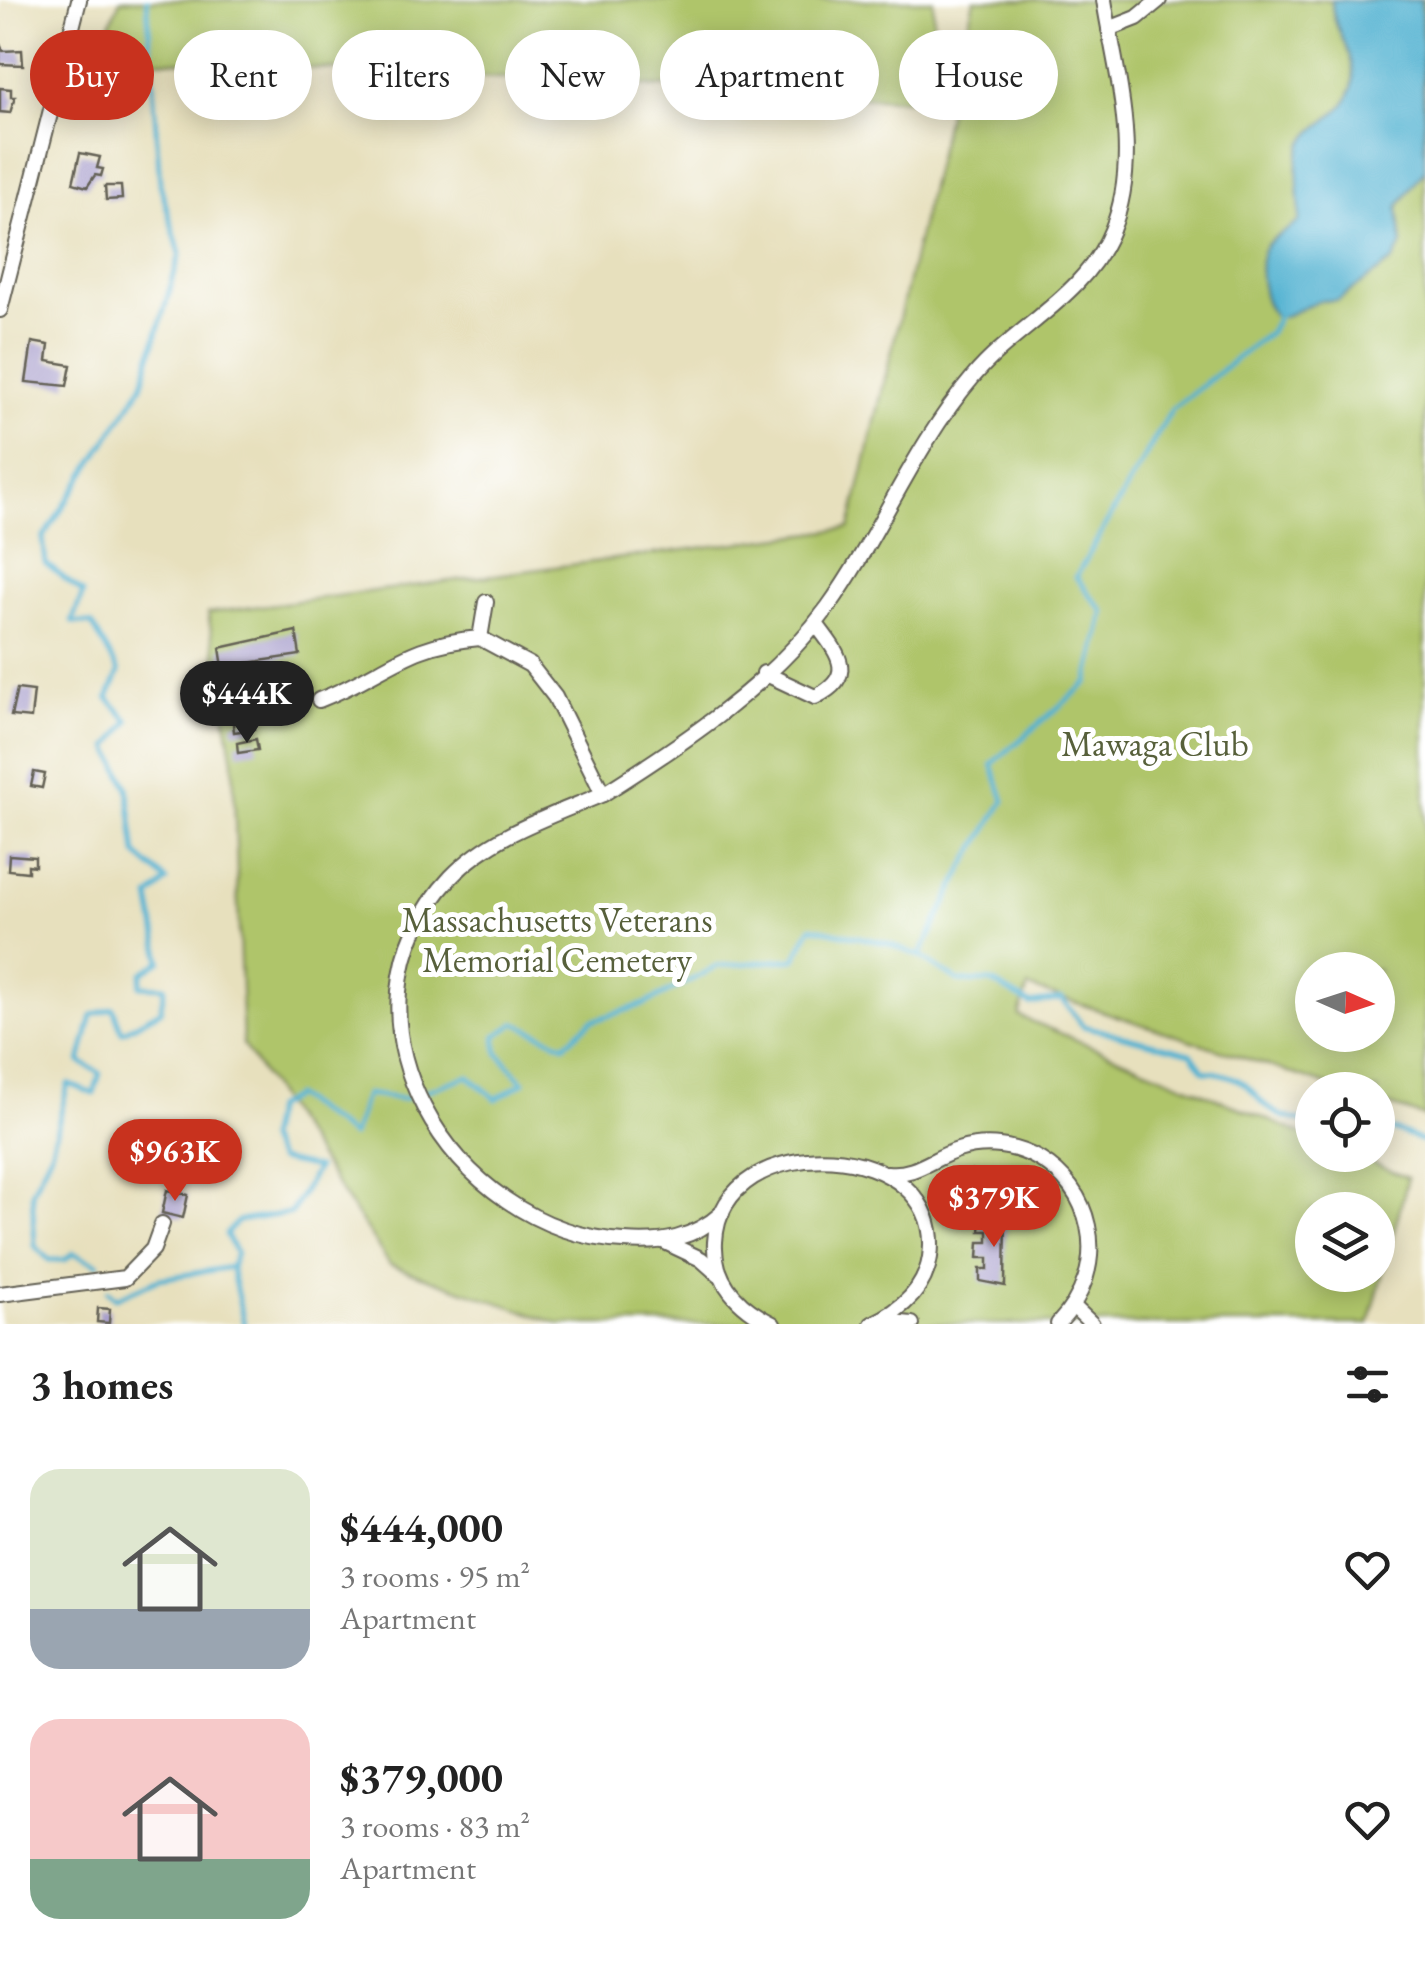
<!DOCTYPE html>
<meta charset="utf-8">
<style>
:root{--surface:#fff;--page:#f6f6f6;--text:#222;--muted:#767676;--accent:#c8321e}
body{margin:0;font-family:"EB Garamond",serif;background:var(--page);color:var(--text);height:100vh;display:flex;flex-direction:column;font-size:38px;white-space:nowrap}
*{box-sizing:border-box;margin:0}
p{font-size:32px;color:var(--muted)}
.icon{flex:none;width:55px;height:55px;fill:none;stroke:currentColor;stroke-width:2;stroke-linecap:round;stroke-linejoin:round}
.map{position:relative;height:1324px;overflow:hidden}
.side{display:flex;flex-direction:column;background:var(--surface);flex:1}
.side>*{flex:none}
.top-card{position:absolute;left:30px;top:30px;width:1365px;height:90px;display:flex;gap:20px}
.needle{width:65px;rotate:93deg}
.buttons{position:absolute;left:1295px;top:952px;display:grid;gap:20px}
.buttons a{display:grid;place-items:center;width:100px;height:100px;border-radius:50%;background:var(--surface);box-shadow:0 5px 25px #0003;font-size:50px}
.price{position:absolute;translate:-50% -85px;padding:0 22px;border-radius:35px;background:var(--accent);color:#fff;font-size:32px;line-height:65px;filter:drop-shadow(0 2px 5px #0008)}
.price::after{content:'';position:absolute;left:50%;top:60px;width:30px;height:22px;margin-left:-15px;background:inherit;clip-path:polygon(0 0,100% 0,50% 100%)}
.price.active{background:#222;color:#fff}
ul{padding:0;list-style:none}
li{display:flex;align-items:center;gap:30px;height:250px;padding:0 30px}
li span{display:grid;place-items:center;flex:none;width:280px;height:200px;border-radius:30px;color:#555}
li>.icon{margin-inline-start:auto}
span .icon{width:120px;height:120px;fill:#fffc;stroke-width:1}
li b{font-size:42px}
h2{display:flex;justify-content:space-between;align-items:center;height:120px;padding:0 30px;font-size:42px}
.chip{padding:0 35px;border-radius:45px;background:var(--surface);box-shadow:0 5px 25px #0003;font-size:35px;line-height:90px}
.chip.active{background:var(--accent);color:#fff}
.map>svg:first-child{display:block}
</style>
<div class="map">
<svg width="1425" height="1324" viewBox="0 0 1425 1324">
<rect width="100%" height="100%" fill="#fff"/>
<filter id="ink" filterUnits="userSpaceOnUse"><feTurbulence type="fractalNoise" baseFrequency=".01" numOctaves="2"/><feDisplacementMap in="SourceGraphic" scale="20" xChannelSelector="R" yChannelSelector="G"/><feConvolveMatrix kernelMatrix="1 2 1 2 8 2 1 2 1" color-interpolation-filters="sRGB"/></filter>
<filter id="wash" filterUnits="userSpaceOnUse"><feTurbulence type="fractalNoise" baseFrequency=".0048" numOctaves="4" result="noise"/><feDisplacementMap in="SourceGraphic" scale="40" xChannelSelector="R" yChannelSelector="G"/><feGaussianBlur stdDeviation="2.25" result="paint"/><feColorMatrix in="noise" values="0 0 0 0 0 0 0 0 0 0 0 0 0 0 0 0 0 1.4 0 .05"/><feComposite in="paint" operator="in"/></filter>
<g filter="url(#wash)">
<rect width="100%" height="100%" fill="#e7e0bd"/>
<g fill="#afc56a" stroke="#667043" stroke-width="2.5" fill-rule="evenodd">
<polygon points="120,0 933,0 936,101 96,57"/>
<path d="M974 0H1425V1117L1378 1102V1090H1342L1028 987 1019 1016 1312 1138V1155H1353L1408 1178 1369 1324H560L390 1265 243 1045 233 761 208 613 850 528ZM1312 970H1378V1035H1312ZM1312 1210H1378V1275H1312Z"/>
</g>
<path fill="#52b2d1" stroke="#376776" stroke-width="2.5" d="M1332 0H1421L1425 169 1398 207 1402 244 1393 261 1338 300 1319 301 1283 317 1275 316C1262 303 1255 262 1266 246 1274 235 1290 231 1299 221 1302 195 1292 170 1302 146 1313 122 1345 117 1352 88 1360 56 1331 32 1332 0Z"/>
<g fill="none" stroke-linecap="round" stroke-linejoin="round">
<g stroke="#52b2d1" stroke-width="5">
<polyline points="920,956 963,869 1004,801 992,764 1088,682 1104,612 1076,577 1172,409 1270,332 1279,315"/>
<polyline points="1378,1134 1394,1130 1425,1142"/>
<polyline points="98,1264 73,1253 65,1260 49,1260 35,1246 32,1192 51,1152 68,1084 94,1094 100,1073 80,1062 92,1015 113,1008 122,1032 160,1011 165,987 140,986 142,973 161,961 150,897 167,881 136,854 128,788 109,747 129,721 108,698 119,672 92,624 72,622 83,593 46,564 43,538 142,386 180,254 160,184 147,0"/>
<polyline points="108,1291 116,1298 159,1279 231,1267"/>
<path d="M244 1324 231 1267 236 1253 226 1234 238 1221 291 1213 317 1168 278 1160 267 1139 274 1108 294 1096 352 1136 366 1094 403 1099 468 1076 496 1099 524 1082 498 1053 496 1036 516 1023 564 1045 592 1021 645 1004 718 966 795 959 811 927 886 943 920 956 958 981 992 982 1030 1004 1062 999 1083 1026 1191 1053 1204 1071C1259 1077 1246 1098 1280 1115 1290 1119 1302 1121 1312 1124"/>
</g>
</g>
<g id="blocks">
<g fill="#a89fcc">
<polygon points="0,44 3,51 22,50 23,65 0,64"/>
<polygon points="0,88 11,89 11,97 15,97 10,113 0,112"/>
<polygon points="80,153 100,157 97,168 103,169 101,176 95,175 87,187 73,183"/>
<polygon points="105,186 121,186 122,199 106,200"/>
<polygon points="32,342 49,345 47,361 71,365 67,386 26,382"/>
<polygon points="296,631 300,655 240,664 245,669 246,696 228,699 220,648"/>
<polygon points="17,689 34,691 31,718 11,716"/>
<polygon points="253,720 254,729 234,732 233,723"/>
<polygon points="256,739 258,750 238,753 237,743"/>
<polygon points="34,772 45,774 42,788 31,786"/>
<polygon points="9,855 35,857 35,866 28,865 28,872 8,870"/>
<polygon points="971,1170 972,1175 983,1172 988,1188 977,1191 979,1197 950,1200 945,1183"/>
<polygon points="167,1190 188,1195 183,1218 162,1213"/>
<polygon points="989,1216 1006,1216 1005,1286 980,1281 980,1269 988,1269 988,1258 978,1258 979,1242 988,1242 988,1231 980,1231 981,1219"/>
<polygon points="98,1308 110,1309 109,1323 97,1322"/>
</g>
</g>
</g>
<g filter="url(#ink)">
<use href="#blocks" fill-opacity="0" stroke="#636154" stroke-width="2.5"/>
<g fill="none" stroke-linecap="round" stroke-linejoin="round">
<g stroke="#636154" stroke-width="18">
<g id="minor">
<polyline points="1109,29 1137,18 1159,0"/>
<polyline points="0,310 79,0"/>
<path d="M486 602 480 638 530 665 555 697 603 794C684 743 771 685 828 607 881 533 913 447 973 377 1017 325 1085 297 1112 230 1142 157 1116 75 1104 0"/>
<path d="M764 673 815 697C859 676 837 652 816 624"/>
<path d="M319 700C385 675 403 644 480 638"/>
<path d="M603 794C551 816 491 835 451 877 321 1016 452 1232 624 1241 662 1244 693 1239 722 1213"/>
<path d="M887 1173C916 1176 932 1158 958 1150 1015 1132 1076 1168 1088 1226 1096 1263 1083 1297 1058 1324"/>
<polyline points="665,1242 701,1259 719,1275"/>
<polyline points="0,1294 125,1278 153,1249 162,1224"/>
<polyline points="1073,1306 1092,1324"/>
<polyline points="880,1321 912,1324"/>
<path d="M773 1324C740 1308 713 1282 715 1242 720 1123 948 1136 930 1257 925 1290 900 1311 872 1324"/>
</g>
</g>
<use href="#minor" stroke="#fff" stroke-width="14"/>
</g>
</g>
<g text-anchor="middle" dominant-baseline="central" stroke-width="10" stroke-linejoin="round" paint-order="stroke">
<g font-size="35" fill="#57603b" stroke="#fff">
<text x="1155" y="743">Mawaga Club</text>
<text x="557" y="919">Massachusetts Veterans<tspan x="557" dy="40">Memorial Cemetery</tspan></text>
</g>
</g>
</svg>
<div class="buttons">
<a><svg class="needle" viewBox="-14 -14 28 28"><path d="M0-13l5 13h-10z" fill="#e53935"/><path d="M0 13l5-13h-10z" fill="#767676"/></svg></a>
<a><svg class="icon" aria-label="locate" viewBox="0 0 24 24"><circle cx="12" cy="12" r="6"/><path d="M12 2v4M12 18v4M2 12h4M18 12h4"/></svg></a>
<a><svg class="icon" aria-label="layers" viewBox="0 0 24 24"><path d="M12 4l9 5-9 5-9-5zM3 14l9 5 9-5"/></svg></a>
</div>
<b class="price active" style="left:247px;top:746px">$444K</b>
<b class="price" style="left:175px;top:1204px">$963K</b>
<b class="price" style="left:994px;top:1250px">$379K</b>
<div class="top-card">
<a class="chip active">Buy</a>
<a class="chip">Rent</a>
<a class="chip">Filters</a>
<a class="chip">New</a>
<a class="chip">Apartment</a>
<a class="chip">House</a>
</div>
</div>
<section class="side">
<h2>3 homes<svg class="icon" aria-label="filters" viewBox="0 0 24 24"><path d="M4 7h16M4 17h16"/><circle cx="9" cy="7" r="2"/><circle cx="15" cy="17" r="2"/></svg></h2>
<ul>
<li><span style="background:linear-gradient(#dfe7d0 70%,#9aa5b1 0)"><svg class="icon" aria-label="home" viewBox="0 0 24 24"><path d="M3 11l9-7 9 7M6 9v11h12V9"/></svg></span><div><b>$444,000</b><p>3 rooms · 95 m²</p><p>Apartment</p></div><svg class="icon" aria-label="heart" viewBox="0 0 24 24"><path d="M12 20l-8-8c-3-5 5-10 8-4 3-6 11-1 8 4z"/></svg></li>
<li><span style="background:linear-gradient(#f6c9c9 70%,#7fa58c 0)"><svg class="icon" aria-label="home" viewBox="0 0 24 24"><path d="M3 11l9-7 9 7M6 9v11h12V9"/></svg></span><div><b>$379,000</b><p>3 rooms · 83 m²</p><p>Apartment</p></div><svg class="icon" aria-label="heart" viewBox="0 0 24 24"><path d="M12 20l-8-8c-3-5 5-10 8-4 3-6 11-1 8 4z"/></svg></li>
</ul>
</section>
